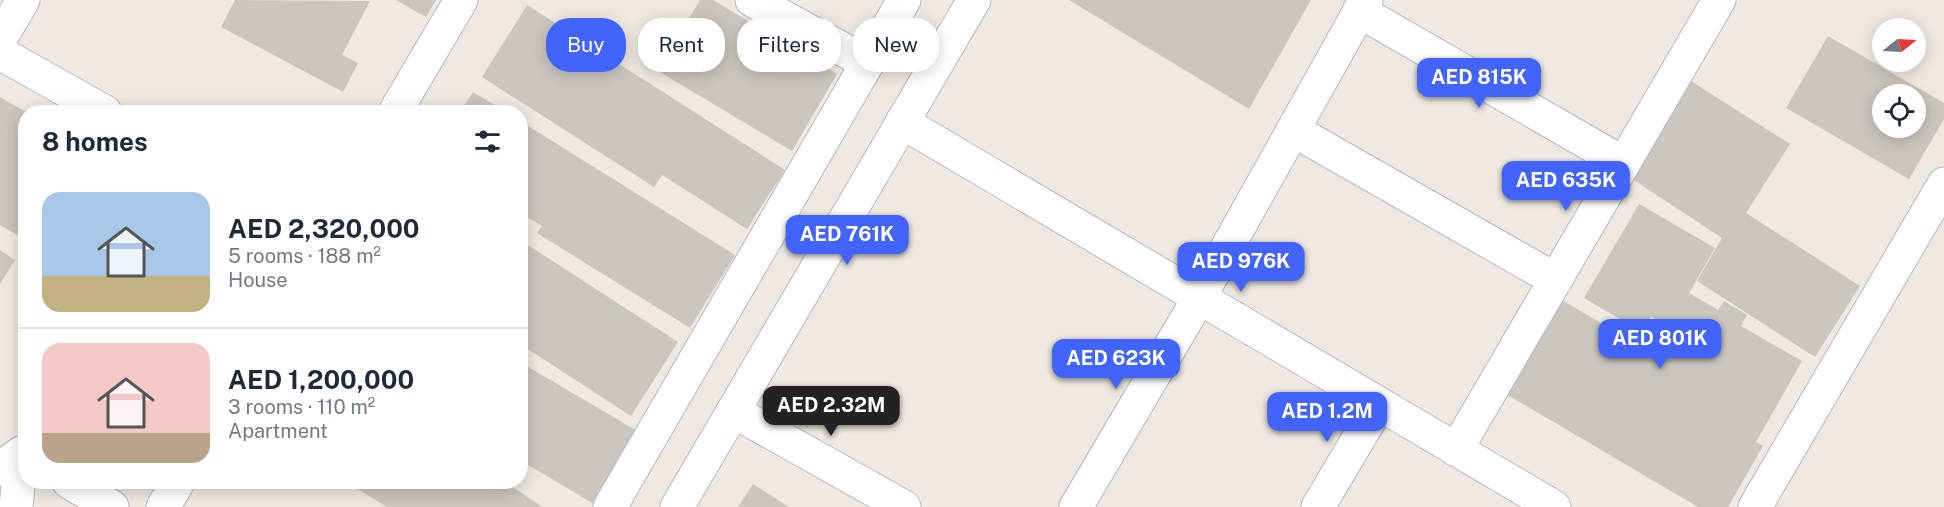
<!DOCTYPE html>
<meta charset="utf-8">
<style>
:root{--surface:#fff;--page:#f6f6f7;--text:#1f2937;--muted:#747a83;--line:#e0e1e3;--accent:#4264fb}
body{margin:0;font-family:"Public Sans",sans-serif;background:var(--page);color:var(--text);height:100vh;display:flex;flex-direction:column;font-size:22px;white-space:nowrap}
*{box-sizing:border-box;margin:0}
p{font-size:20px;color:var(--muted)}
.icon{flex:none;width:33px;height:33px;fill:none;stroke:currentColor;stroke-width:2;stroke-linecap:round;stroke-linejoin:round}
.map{position:relative;flex:1;overflow:hidden}
.drawer{position:absolute;left:18px;top:105px;width:510px;height:384px;display:flex;flex-direction:column;background:var(--surface);border-radius:24px;box-shadow:0 3px 15px #0003}
.drawer>*{flex:none}
.top-card{position:absolute;left:546px;top:18px;width:570px;height:54px;display:flex;gap:12px}
.needle{width:39px;rotate:72deg}
.fabs{position:absolute;left:1872px;top:18px;display:grid;gap:12px}
.fabs a{display:grid;place-items:center;width:54px;height:54px;border-radius:50%;background:var(--surface);box-shadow:0 3px 15px #0003;font-size:30px}
.price{position:absolute;translate:-50% -51px;padding:0 14px;border-radius:12px;background:var(--accent);color:#fff;font-size:20px;line-height:39px;filter:drop-shadow(0 2px 3px #0008)}
.price::after{content:'';position:absolute;left:50%;top:36px;width:18px;height:14px;margin-left:-9px;background:inherit;clip-path:polygon(0 0,100% 0,50% 100%)}
.price.on{background:#222;color:#fff}
ul{padding:0;list-style:none}
li{display:flex;align-items:center;gap:18px;height:150px;padding:0 24px}
li+li{border-top:2px solid var(--line)}
li span{display:grid;place-items:center;flex:none;width:168px;height:120px;border-radius:18px;color:#555}
li>.icon{margin-inline-start:auto}
span .icon{width:72px;height:72px;fill:#fffc;stroke-width:1}
li b{font-size:26px}
h2{display:flex;justify-content:space-between;align-items:center;height:72px;padding:0 24px;font-size:26px}
.chip{padding:0 21px;border-radius:24px;background:var(--surface);box-shadow:0 3px 15px #0003;font-size:21px;line-height:54px}
.chip.on{background:var(--accent);color:#fff}
.map>svg:first-child{display:block}
</style>
<div class="map">
<svg width="1944" height="507" viewBox="0 0 1944 507">
<rect width="100%" height="100%" fill="#efe9e1"/>
<g fill="#cbc7bf" fill-rule="evenodd">
<polygon points="235,0 370,1 342,55 358,63 343,92 221,27"/>
<polygon points="396,0 436,0 426,17"/>
<polygon points="700,0 713,0 837,74 792,151 658,71"/>
<polygon points="1069,0 1311,0 1249,109"/>
<polygon points="527,5 785,170 747,229 662,175 654,187 482,77"/>
<path d="M1828 36 1944 103V119L1909 179 1786 108ZM1882 94H1916V128H1882Z"/>
<polygon points="1683,76 1790,144 1746,213 1860,286 1815,357 1697,281 1722,238 1623,173"/>
<polygon points="473,92 506,112 460,112"/>
<polygon points="0,97 26,112 26,240 0,225"/>
<polygon points="520,121 735,255 690,328 537,233 542,226 520,213"/>
<polygon points="1639,204 1715,248 1689,293 1718,310 1724,301 1747,315 1741,326 1802,361 1756,442 1763,446 1728,507 1698,507 1506,394 1560,299 1659,357 1675,330 1651,316 1642,332 1584,298"/>
<polygon points="520,240 678,342 631,416 520,344"/>
<polygon points="0,250 15,260 0,284"/>
<polygon points="520,362 637,431 594,504 520,460"/>
<polygon points="346,482 506,482 542,507 387,507"/>
<polygon points="753,484 789,507 738,507"/>
</g>
<g fill="none" stroke-linecap="round" stroke-linejoin="round">
<g stroke="#b4b7c1" stroke-width="35">
<g id="minor">
<polyline points="752,0 868,63"/>
<polyline points="1359,11 1623,163"/>
<polyline points="0,39 23,0"/>
<polyline points="0,53 105,112"/>
<polyline points="395,112 461,0"/>
<polyline points="902,122 1554,507"/>
<polyline points="1293,130 1556,280"/>
<polyline points="733,411 904,507"/>
<polyline points="1456,450 1719,0"/>
<polyline points="0,469 21,453 16,507"/>
<polyline points="69,482 112,507"/>
<polyline points="163,507 178,482"/>
<polyline points="610,507 904,0"/>
<polyline points="677,507 974,0"/>
<polyline points="1076,507 1199,298 1366,0"/>
<polyline points="1318,507 1379,404"/>
<polyline points="1755,507 1944,184"/>
</g>
</g>
<use href="#minor" stroke="#fff" stroke-width="33"/>
</g>
</svg>
<div class="fabs">
<a><svg class="needle" viewBox="-14 -14 28 28"><path d="M0-13l5 13h-10z" fill="#e53935"/><path d="M0 13l5-13h-10z" fill="#747a83"/></svg></a>
<a><svg class="icon" aria-label="locate" viewBox="0 0 24 24"><circle cx="12" cy="12" r="6"/><path d="M12 2v4M12 18v4M2 12h4M18 12h4"/></svg></a>
</div>
<b class="price" style="left:1479px;top:109px">AED 815K</b>
<b class="price" style="left:1566px;top:212px">AED 635K</b>
<b class="price" style="left:847px;top:266px">AED 761K</b>
<b class="price" style="left:1241px;top:293px">AED 976K</b>
<b class="price" style="left:1660px;top:370px">AED 801K</b>
<b class="price" style="left:1116px;top:390px">AED 623K</b>
<b class="price on" style="left:831px;top:437px">AED 2.32M</b>
<b class="price" style="left:1327px;top:443px">AED 1.2M</b>
<div class="top-card">
<a class="chip on">Buy</a>
<a class="chip">Rent</a>
<a class="chip">Filters</a>
<a class="chip">New</a>
</div>
<section class="drawer">
<h2>8 homes<svg class="icon" aria-label="filters" viewBox="0 0 24 24"><path d="M4 7h16M4 17h16"/><circle cx="9" cy="7" r="2"/><circle cx="15" cy="17" r="2"/></svg></h2>
<ul>
<li><span style="background:linear-gradient(#a9c7e8 70%,#c2b280 0)"><svg class="icon" aria-label="home" viewBox="0 0 24 24"><path d="M3 11l9-7 9 7M6 9v11h12V9"/></svg></span><div><b>AED 2,320,000</b><p>5 rooms · 188 m²</p><p>House</p></div></li>
<li><span style="background:linear-gradient(#f6c9c9 75%,#b9a48a 0)"><svg class="icon" aria-label="home" viewBox="0 0 24 24"><path d="M3 11l9-7 9 7M6 9v11h12V9"/></svg></span><div><b>AED 1,200,000</b><p>3 rooms · 110 m²</p><p>Apartment</p></div></li>
</ul>
</section>
</div>
